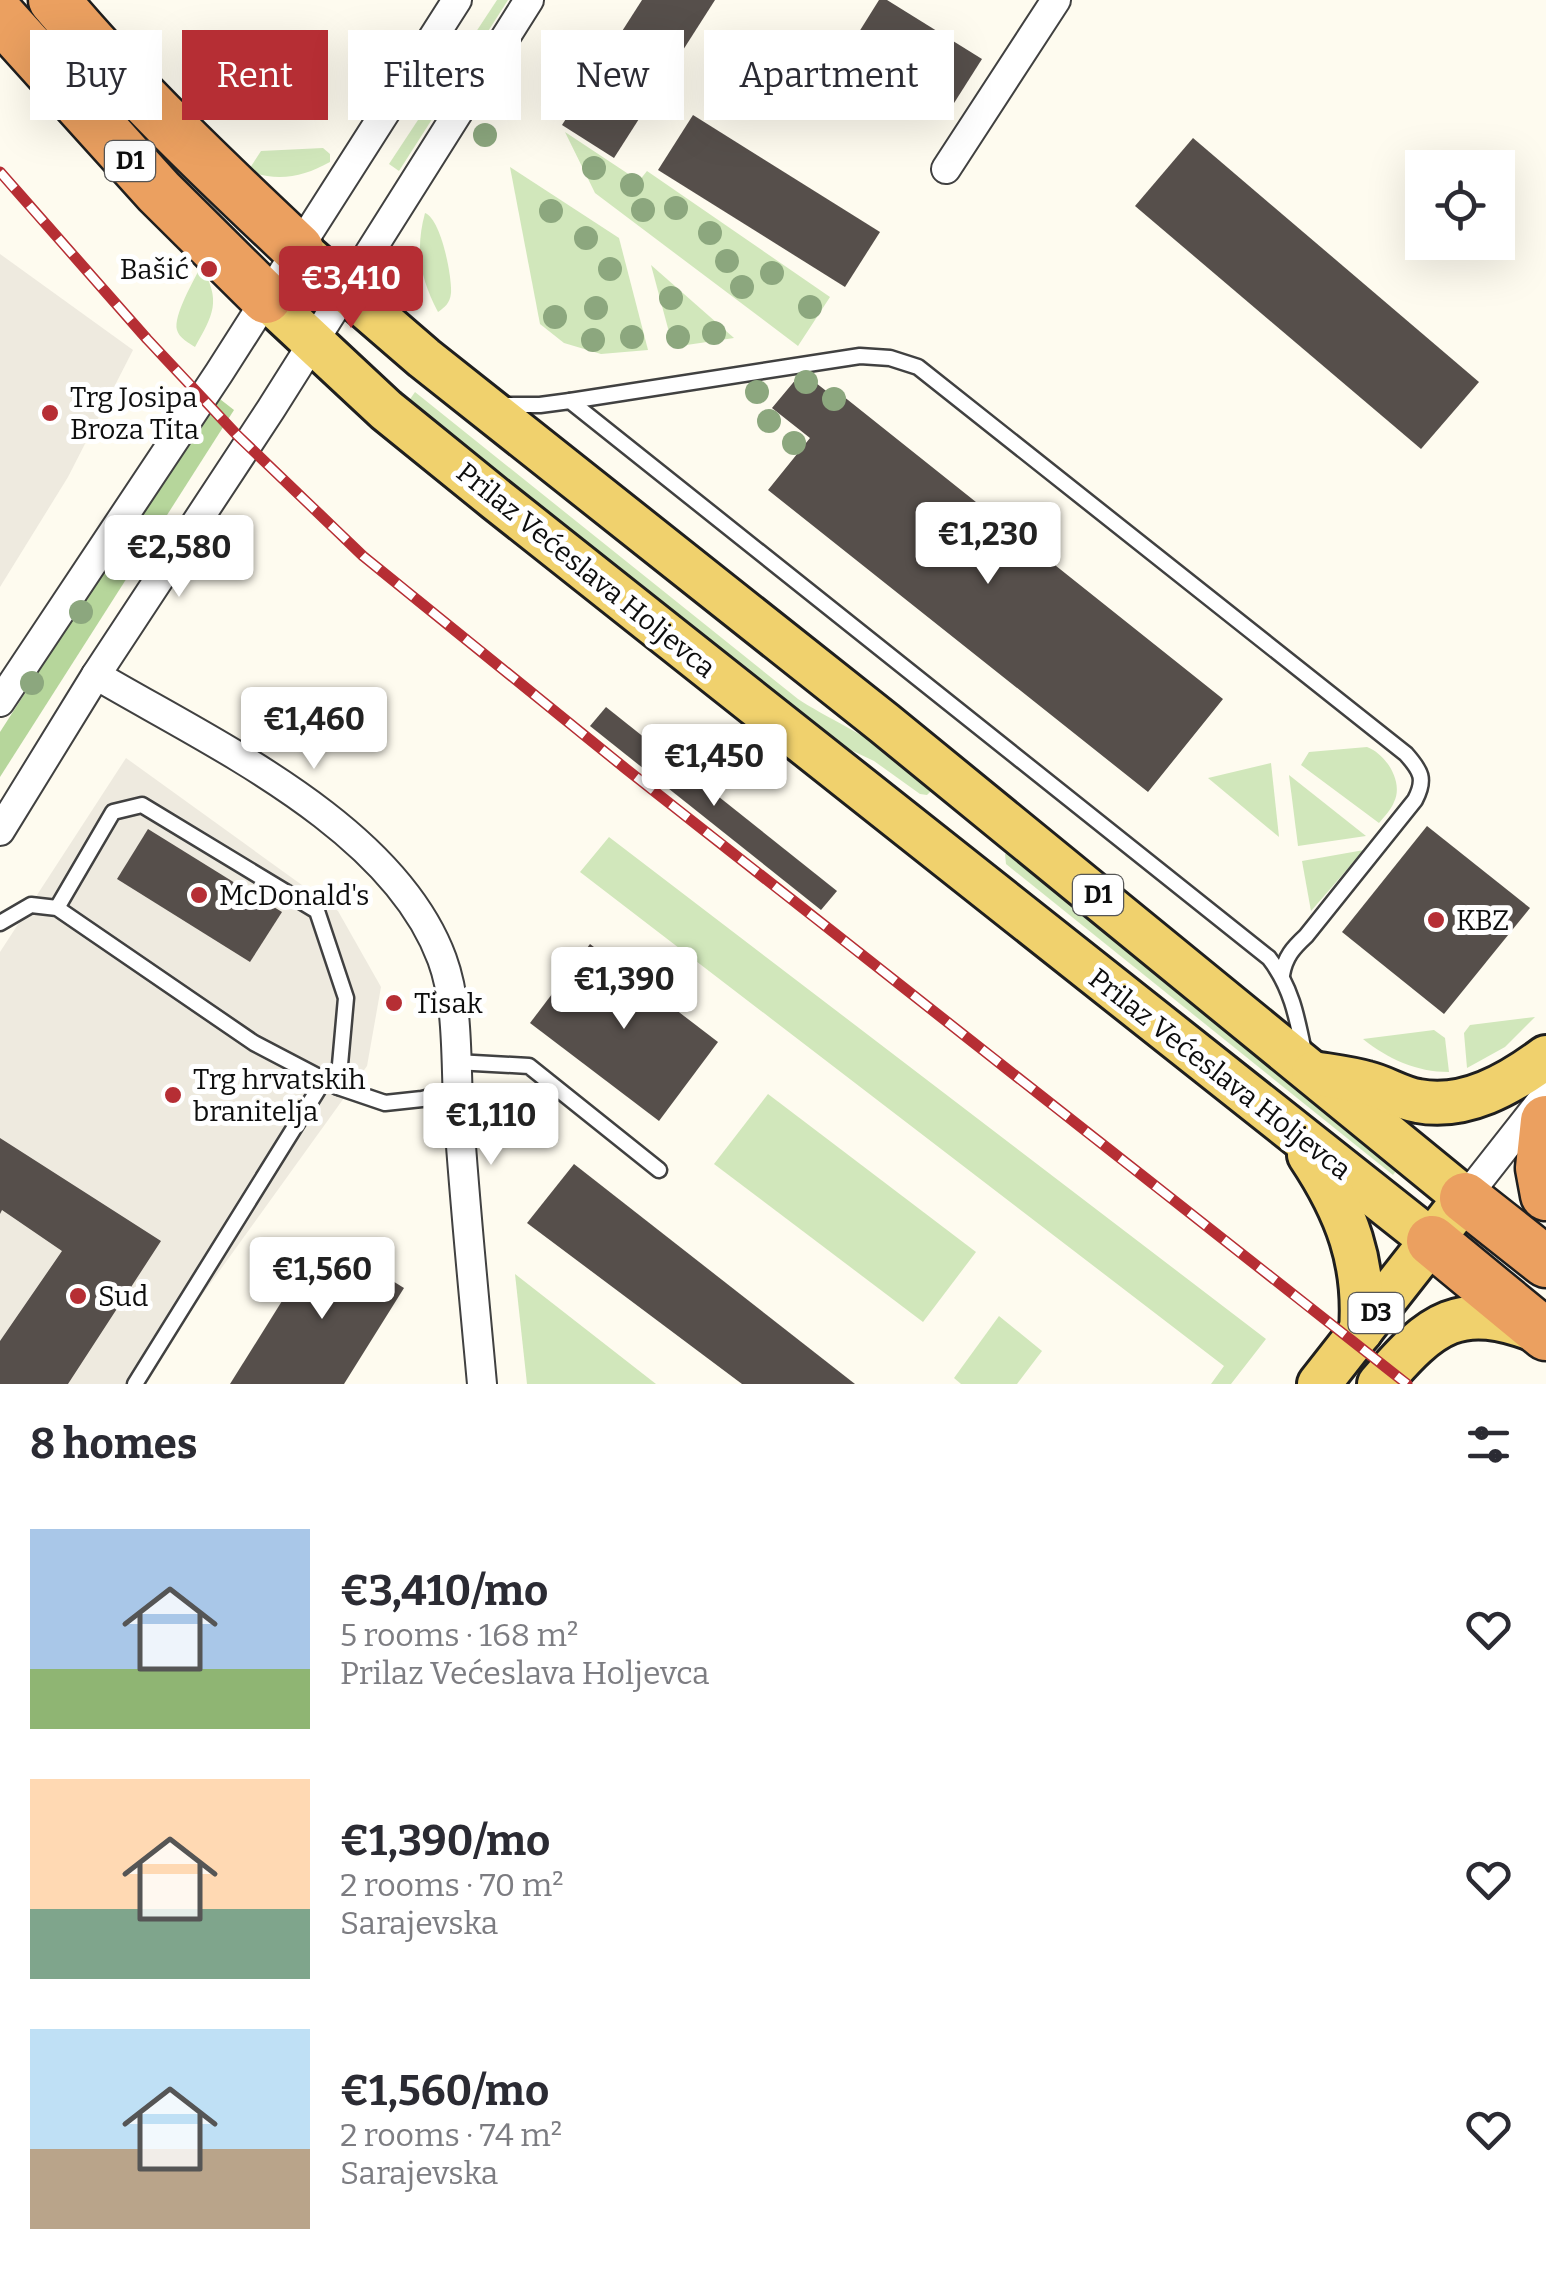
<!DOCTYPE html>
<meta charset="utf-8">
<style>
:root{--surface:#fff;--page:#f2f2f3;--text:#2b2b33;--muted:#7c7c81;--accent:#b62e34}
body{margin:0;font-family:Bitter,serif;background:var(--page);color:var(--text);height:100vh;display:flex;flex-direction:column;font-size:38px;white-space:nowrap}
*{box-sizing:border-box;margin:0}
p{font-size:32px;color:var(--muted)}
.icon{flex:none;width:55px;height:55px;fill:none;stroke:currentColor;stroke-width:2;stroke-linecap:round;stroke-linejoin:round}
.map{position:relative;height:1384px;overflow:hidden}
.side{display:flex;flex-direction:column;background:var(--surface);flex:1}
.side>*{flex:none}
.top-card{position:absolute;left:30px;top:30px;width:1000px;height:90px;display:flex;gap:20px}
.buttons{position:absolute;left:1405px;top:150px;display:grid;gap:20px}
.buttons a{display:grid;place-items:center;width:110px;height:110px;border-radius:0px;background:var(--surface);box-shadow:0 10px 40px #0002;font-size:50px}
.price{position:absolute;translate:-50% -85px;padding:0 22px;border-radius:10px;background:#fff;color:#222;font-size:32px;line-height:65px;filter:drop-shadow(0 2px 5px #0008)}
.price::after{content:'';position:absolute;left:50%;top:60px;width:30px;height:22px;margin-left:-15px;background:inherit;clip-path:polygon(0 0,100% 0,50% 100%)}
.price.selected{background:var(--accent);color:#fff}
ul{padding:0;list-style:none}
li{display:flex;align-items:center;gap:30px;height:250px;padding:0 30px}
li span{display:grid;place-items:center;flex:none;width:280px;height:200px;border-radius:0px;color:#555}
li>.icon{margin-inline-start:auto}
span .icon{width:120px;height:120px;fill:#fffc;stroke-width:1}
li b{font-size:42px}
h2{display:flex;justify-content:space-between;align-items:center;height:120px;padding:0 30px;font-size:42px}
.pill{padding:0 35px;border-radius:0px;background:var(--surface);box-shadow:0 10px 40px #0002;font-size:35px;line-height:90px}
.pill.selected{background:var(--accent);color:#fff}
.map>svg:first-child{display:block}
</style>
<div class="map">
<svg width="1546" height="1384" viewBox="0 0 1546 1384">
<rect width="100%" height="100%" fill="#fefbef"/>
<g fill="#d1e7bb">
<polygon points="497,0 508,0 399,171 389,164"/>
<polygon points="565,132 639,181 647,171 830,297 798,346 595,193"/>
<path d="M323 148 330 154V162C303 177 278 182 248 171L261 151Z"/>
<polygon points="510,167 619,238 648,350 601,354 564,343 540,324"/>
<path d="M425 213C441 219 452 276 451 293 450 303 445 307 438 312 420 278 415 250 425 213Z"/>
<polygon points="651,265 734,338 673,347"/>
<path d="M201 266C222 301 213 315 195 347 189 343 179 338 177 330 173 316 194 280 201 266Z"/>
<path d="M415 392 798 699C829 720 919 760 931 791L927 795 920 794 874 761 836 743 406 405Z"/>
<path d="M1367 747C1386 754 1404 782 1394 802 1391 810 1384 817 1379 823L1301 765 1309 752Z"/>
<polygon points="1271,763 1279,837 1208,778"/>
<polygon points="1289,775 1366,836 1298,846"/>
<polygon points="609,837 1266,1339 1231,1384 1211,1384 1224,1366 580,872"/>
<polygon points="1364,850 1311,911 1302,861"/>
<polygon points="1009,852 1398,1168 1393,1175 1006,864 1005,854"/>
<polygon points="1535,1017 1505,1047 1467,1068 1464,1033 1470,1025"/>
<path d="M1434 1030 1445 1038 1449 1072C1416 1072 1388 1059 1363 1039Z"/>
<polygon points="768,1094 976,1252 923,1322 714,1164"/>
<polygon points="515,1274 656,1384 527,1384"/>
<polygon points="999,1316 1042,1351 1017,1384 961,1384 954,1378"/>
</g>
<polygon fill="#b6d69b" points="216,396 234,410 0,777 0,732"/>
<g fill="#eeeadf">
<polygon points="0,254 133,350 68,477 0,587"/>
<polygon points="126,758 338,911 381,987 367,1066 138,1384 0,1384 0,952"/>
</g>
<g fill="#564f4b">
<polygon points="642,0 715,0 614,158 562,125"/>
<polygon points="879,0 887,0 982,59 949,111 849,48"/>
<polygon points="693,115 880,232 845,287 658,170"/>
<polygon points="1193,138 1479,382 1421,449 1135,206"/>
<polygon points="802,372 839,401 843,396 1223,699 1148,792 768,490 810,438 772,408"/>
<polygon points="606,707 837,891 821,910 590,726"/>
<polygon points="1427,826 1530,908 1444,1014 1342,932"/>
<polygon points="148,829 282,912 250,962 117,879"/>
<polygon points="590,944 718,1042 659,1121 530,1023"/>
<polygon points="0,1138 161,1241 68,1384 0,1384 0,1341 62,1251 2,1210 0,1214"/>
<polygon points="574,1164 855,1384 742,1384 527,1223"/>
<polygon points="322,1237 404,1288 344,1384 230,1384"/>
</g>
<g fill="none" stroke-linecap="round" stroke-linejoin="round">
<g stroke="#414141" stroke-width="19">
<g id="lane">
<path d="M570 401 860 356 890 358 918 367 1406 754C1421 771 1426 779 1415 800L1306 936C1293 948 1285 957 1282 975"/>
<path d="M502 405H540L570 401 1269 958C1291 986 1297 1017 1304 1052"/>
<polyline points="57,908 113,812 142,805 317,911 346,998 338,1087"/>
<polyline points="0,923 31,905 57,908 254,1043 338,1087 385,1103 422,1099 457,1090"/>
<polyline points="456,1062 529,1066 659,1170"/>
<polyline points="135,1384 324,1080"/>
</g>
</g>
<g stroke="#414141" stroke-width="32">
<g id="street">
<polyline points="946,169 1056,0"/>
<path d="M96 675C211 743 393 826 442 959 460 1008 455 1067 459 1118 465 1207 474 1295 482 1384"/>
<polyline points="0,702 219,373 457,0"/>
<polyline points="0,831 96,675 271,409 529,0"/>
<polyline points="1465,1198 1546,1095"/>
</g>
</g>
<g stroke="#1f1f1f" stroke-width="48">
<g id="primary">
<polyline points="298,249 424,358 884,723 1465,1198 1319,1384"/>
<polyline points="266,298 386,410 497,500 1432,1241"/>
<path d="M1313 1073C1331 1076 1349 1078 1367 1083 1384 1087 1400 1098 1418 1101 1465 1110 1510 1084 1546 1057"/>
<path d="M1309 1155C1347 1212 1366 1263 1361 1331"/>
<path d="M1379 1384C1432 1322 1459 1300 1540 1332"/>
</g>
</g>
<g stroke="#1f1f1f" stroke-width="55">
<g id="highway">
<path d="M54 0C129 89 214 170 298 249"/>
<polyline points="0,16 159,192 266,298"/>
<polyline points="1546,1121 1541,1168 1546,1195"/>
<polyline points="1465,1198 1546,1262"/>
<polyline points="1432,1241 1546,1335"/>
</g>
</g>
<use href="#lane" stroke="#fff" stroke-width="14"/>
<use href="#street" stroke="#fff" stroke-width="28"/>
<use href="#primary" stroke="#f0d16d" stroke-width="42"/>
<use href="#highway" stroke="#eba060" stroke-width="50"/>
<g stroke="#b62e34" stroke-width="11">
<polyline id="rail" points="0,172 147,339 237,435 363,556 626,769 1407,1384"/>
</g>
<use href="#rail" stroke="#fff" stroke-width="8" stroke-dasharray="22" stroke-linecap="butt"/>
</g>
<g fill="#8ca77e">
<circle cx="485" cy="135" r="12"/>
<circle cx="594" cy="168" r="12"/>
<circle cx="632" cy="185" r="12"/>
<circle cx="676" cy="208" r="12"/>
<circle cx="643" cy="210" r="12"/>
<circle cx="551" cy="211" r="12"/>
<circle cx="710" cy="233" r="12"/>
<circle cx="586" cy="238" r="12"/>
<circle cx="727" cy="261" r="12"/>
<circle cx="610" cy="269" r="12"/>
<circle cx="772" cy="273" r="12"/>
<circle cx="742" cy="287" r="12"/>
<circle cx="671" cy="298" r="12"/>
<circle cx="810" cy="307" r="12"/>
<circle cx="596" cy="308" r="12"/>
<circle cx="555" cy="317" r="12"/>
<circle cx="714" cy="333" r="12"/>
<circle cx="632" cy="337" r="12"/>
<circle cx="678" cy="337" r="12"/>
<circle cx="593" cy="340" r="12"/>
<circle cx="806" cy="382" r="12"/>
<circle cx="757" cy="392" r="12"/>
<circle cx="834" cy="399" r="12"/>
<circle cx="769" cy="421" r="12"/>
<circle cx="794" cy="443" r="12"/>
<circle cx="81" cy="612" r="12"/>
<circle cx="32" cy="683" r="12"/>
</g>
<g fill="#b62e34" stroke="#fff" stroke-width="4">
<circle cx="209" cy="269" r="10"/>
<circle cx="50" cy="413" r="10"/>
<circle cx="199" cy="895" r="10"/>
<circle cx="1436" cy="920" r="10"/>
<circle cx="394" cy="1003" r="10"/>
<circle cx="173" cy="1095" r="10"/>
<circle cx="78" cy="1296" r="10"/>
</g>
<g text-anchor="middle" dominant-baseline="central" stroke-width="10" stroke-linejoin="round" paint-order="stroke">
<g fill="#fff" stroke="#565656" stroke-width="2.5">
<rect x="105" y="141" width="50" height="40" rx="8"/>
<rect x="1073" y="875" width="50" height="40" rx="8"/>
<rect x="1348.5" y="1293" width="55" height="40" rx="8"/>
</g>
<g font-size="25" font-weight="bold" fill="#0e0e0e">
<text x="130" y="161">D1</text>
<text x="1098" y="895">D1</text>
<text x="1376" y="1313">D3</text>
</g>
<g font-size="28" fill="#0e0e0e" stroke="#fff" text-anchor="start">
<text x="189" y="269" text-anchor="end">Bašić</text>
<text x="70" y="397">Trg Josipa<tspan x="70" dy="32">Broza Tita</tspan></text>
<text x="219" y="895">McDonald's</text>
<text x="1456" y="920">KBZ</text>
<text x="414" y="1003">Tisak</text>
<text x="193" y="1079">Trg hrvatskih<tspan x="193" dy="32">branitelja</tspan></text>
<text x="98" y="1296">Sud</text>
</g>
<g font-size="28" fill="#0e0e0e" stroke="#fff">
<text transform="translate(586 570) rotate(39)">Prilaz Većeslava Holjevca</text>
<text transform="translate(1220 1074) rotate(38)">Prilaz Većeslava Holjevca</text>
</g>
</g>
</svg>
<div class="buttons">
<a><svg class="icon" aria-label="locate" viewBox="0 0 24 24"><circle cx="12" cy="12" r="6"/><path d="M12 2v4M12 18v4M2 12h4M18 12h4"/></svg></a>
</div>
<b class="price selected" style="left:351px;top:331px">€3,410</b>
<b class="price" style="left:988px;top:587px">€1,230</b>
<b class="price" style="left:179px;top:600px">€2,580</b>
<b class="price" style="left:314px;top:772px">€1,460</b>
<b class="price" style="left:714px;top:809px">€1,450</b>
<b class="price" style="left:624px;top:1032px">€1,390</b>
<b class="price" style="left:491px;top:1168px">€1,110</b>
<b class="price" style="left:322px;top:1322px">€1,560</b>
<div class="top-card">
<a class="pill">Buy</a>
<a class="pill selected">Rent</a>
<a class="pill">Filters</a>
<a class="pill">New</a>
<a class="pill">Apartment</a>
</div>
</div>
<section class="side">
<h2>8 homes<svg class="icon" aria-label="filters" viewBox="0 0 24 24"><path d="M4 7h16M4 17h16"/><circle cx="9" cy="7" r="2"/><circle cx="15" cy="17" r="2"/></svg></h2>
<ul>
<li><span style="background:linear-gradient(#a9c7e8 70%,#8fb573 0)"><svg class="icon" aria-label="home" viewBox="0 0 24 24"><path d="M3 11l9-7 9 7M6 9v11h12V9"/></svg></span><div><b>€3,410/mo</b><p>5 rooms · 168 m²</p><p>Prilaz Većeslava Holjevca</p></div><svg class="icon" aria-label="heart" viewBox="0 0 24 24"><path d="M12 20l-8-8c-3-5 5-10 8-4 3-6 11-1 8 4z"/></svg></li>
<li><span style="background:linear-gradient(#ffd9b3 65%,#7fa58c 0)"><svg class="icon" aria-label="home" viewBox="0 0 24 24"><path d="M3 11l9-7 9 7M6 9v11h12V9"/></svg></span><div><b>€1,390/mo</b><p>2 rooms · 70 m²</p><p>Sarajevska</p></div><svg class="icon" aria-label="heart" viewBox="0 0 24 24"><path d="M12 20l-8-8c-3-5 5-10 8-4 3-6 11-1 8 4z"/></svg></li>
<li><span style="background:linear-gradient(#bfe0f5 60%,#b9a48a 0)"><svg class="icon" aria-label="home" viewBox="0 0 24 24"><path d="M3 11l9-7 9 7M6 9v11h12V9"/></svg></span><div><b>€1,560/mo</b><p>2 rooms · 74 m²</p><p>Sarajevska</p></div><svg class="icon" aria-label="heart" viewBox="0 0 24 24"><path d="M12 20l-8-8c-3-5 5-10 8-4 3-6 11-1 8 4z"/></svg></li>
</ul>
</section>
